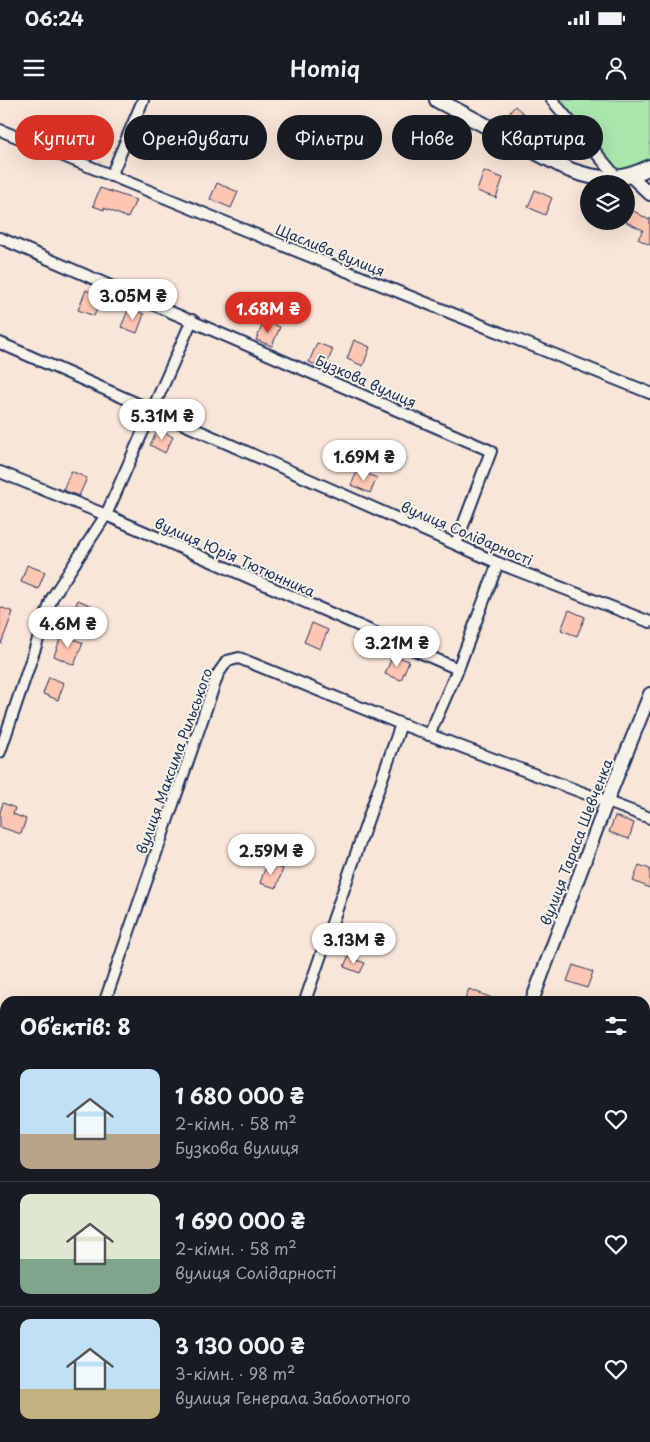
<!DOCTYPE html>
<html lang="uk">
<meta charset="utf-8">
<style>
:root{--surface:#171b24;--page:#242831;--text:#f1f3f6;--muted:#9ea1a6;--line:#363941;--accent:#d93025}
body{margin:0;font-family:"Playpen Sans",sans-serif;background:var(--page);color:var(--text);height:100vh;display:flex;flex-direction:column;font-size:19px;white-space:nowrap}
*{box-sizing:border-box;margin:0}
p{font-size:16px;color:var(--muted)}
.icon{flex:none;width:28px;height:28px;fill:none;stroke:currentColor;stroke-width:2;stroke-linecap:round;stroke-linejoin:round}
.map{position:relative;flex:1;overflow:hidden}
.side{position:absolute;left:0px;top:896px;width:650px;height:446px;display:flex;flex-direction:column;background:var(--surface);border-radius:15px 15px 0 0;box-shadow:0 5px 20px #0002}
.side>*{flex:none}
.guide{position:absolute;left:15px;top:15px;width:620px;height:45px;display:flex;gap:10px}
.fabs{position:absolute;left:580px;top:75px;display:grid;gap:10px}
.fabs a{display:grid;place-items:center;width:55px;height:55px;border-radius:50%;background:var(--surface);box-shadow:0 5px 20px #0002;font-size:25px}
.price{position:absolute;translate:-50% -42px;padding:0 11px;border-radius:18px;background:#fff;color:#222;font-size:16px;line-height:32px;filter:drop-shadow(0 1px 2px #0008)}
.price::after{content:'';position:absolute;left:50%;top:30px;width:15px;height:11px;margin-left:-8px;background:inherit;clip-path:polygon(0 0,100% 0,50% 100%)}
.price.current{background:var(--accent);color:#fff}
ul{padding:0;list-style:none}
li{display:flex;align-items:center;gap:15px;height:125px;padding:0 20px}
li+li{border-top:1px solid var(--line)}
li span{display:grid;place-items:center;flex:none;width:140px;height:100px;border-radius:10px;color:#555}
li>.icon{margin-inline-start:auto}
span .icon{width:60px;height:60px;fill:#fffc;stroke-width:1}
li b{font-size:21px}
h2{display:flex;justify-content:space-between;align-items:center;height:60px;padding:0 20px;font-size:21px}
.tag{padding:0 18px;border-radius:22px;background:var(--surface);box-shadow:0 5px 20px #0002;font-size:18px;line-height:45px}
.tag.current{background:var(--accent);color:#fff}
.status{display:flex;justify-content:space-between;align-items:center;height:35px;padding:0 25px;background:var(--surface);direction:ltr}
.status svg{height:14px;fill:currentColor}
header{display:flex;justify-content:space-between;align-items:center;height:65px;padding:0 20px;background:var(--surface);font-size:22px;font-weight:600}
.map>svg:first-child{display:block}
</style>
<div class="status"><b>06:24</b><svg viewBox="0 0 49 12"><path d="M0 12V9h3v3zM5 12V6h3v6zM10 12V3h3v9zM15 12V0h3v12zM26 1h20v11H26zM47 4h2v5h-2z"/></svg></div>
<header><svg class="icon" aria-label="menu" viewBox="0 0 24 24"><path d="M4 6h16M4 12h16M4 18h16"/></svg>Homiq<svg class="icon" aria-label="person" viewBox="0 0 24 24"><circle cx="12" cy="8" r="4"/><path d="M4 21q1-7 8-7t8 7"/></svg></header>
<div class="map">
<svg width="650" height="1342" viewBox="0 0 650 1342">
<rect width="100%" height="100%" fill="#f9e6d8"/>
<filter id="ink" filterUnits="userSpaceOnUse"><feTurbulence type="fractalNoise" baseFrequency=".02" numOctaves="2"/><feDisplacementMap in="SourceGraphic" scale="10" xChannelSelector="R" yChannelSelector="G"/><feConvolveMatrix kernelMatrix="1 2 1 2 8 2 1 2 1" color-interpolation-filters="sRGB"/></filter>
<g filter="url(#ink)">
<g fill="#aae7ad" stroke="#628b86">
<polygon points="552,0 650,0 650,67 618,79"/>
<polygon points="650,1031 650,1064 645,1071 645,1038"/>
<polygon points="650,1265 650,1342 590,1342 594,1338 645,1338 645,1271"/>
</g>
<g fill="none" stroke-linecap="round" stroke-linejoin="round">
<g stroke="#6a8ebc" stroke-width="3">
<polyline points="645,1049 650,1042"/>
<polyline points="0,1207 5,1210"/>
<polyline points="193,1338 199,1342"/>
<polyline points="435,1342 439,1338"/>
</g>
</g>
<g fill="#fec6b2" stroke="#1b2f5e">
<polygon points="515,6 526,16 516,27 505,18"/>
<polygon points="87,23 103,30 95,49 79,42"/>
<polygon points="419,28 434,34 426,54 411,48"/>
<polygon points="484,71 503,78 496,98 477,91"/>
<polygon points="217,83 238,92 231,108 210,99"/>
<polygon points="100,88 136,100 128,118 104,108 104,110 93,106"/>
<polygon points="535,90 552,98 545,115 528,107"/>
<polygon points="632,110 649,120 650,118 650,145 638,139 643,130 626,122"/>
<polygon points="86,190 102,197 94,216 78,210"/>
<polygon points="129,208 144,214 137,233 121,227"/>
<polygon points="264,221 280,227 272,246 256,240"/>
<polygon points="354,240 370,247 363,266 347,259"/>
<polygon points="317,243 333,249 325,269 309,262"/>
<polygon points="158,329 173,337 165,353 150,345"/>
<polygon points="358,370 377,378 370,393 351,385"/>
<polygon points="71,371 87,378 79,396 63,390"/>
<polygon points="27,465 45,472 38,489 21,482"/>
<polygon points="78,500 92,506 85,522 72,516"/>
<polygon points="0,507 13,512 1,544 0,543"/>
<polygon points="569,510 585,517 577,536 561,530"/>
<polygon points="312,523 328,530 320,549 304,542"/>
<polygon points="62,534 83,543 74,565 54,556"/>
<polygon points="393,555 409,561 401,580 385,574"/>
<polygon points="49,577 64,583 58,600 43,594"/>
<polygon points="3,703 15,708 13,714 26,719 21,734 0,727 0,712"/>
<polygon points="615,716 634,723 629,739 609,732"/>
<polygon points="267,763 283,769 276,788 260,783"/>
<polygon points="639,765 650,769 650,788 633,781"/>
<polygon points="348,857 365,863 360,873 344,867"/>
<polygon points="573,865 593,872 587,888 567,881"/>
<polygon points="469,889 500,901 471,901 465,899"/>
</g>
<g fill="none" stroke-linecap="round" stroke-linejoin="round">
<g stroke="#1b2f5e" stroke-width="14">
<g id="minor">
<polyline points="552,0 618,79"/>
<polyline points="0,30 237,127 650,293"/>
<polyline points="111,76 143,0"/>
<polyline points="0,138 491,351 456,444"/>
<polyline points="0,243 498,463 650,522"/>
<polyline points="0,372 106,415 458,569"/>
<polyline points="429,635 458,569 498,463"/>
<polyline points="0,652 52,498 106,415 192,220"/>
<polyline points="105,901 218,574 227,561 239,558 401,624 650,718"/>
<polyline points="305,901 401,624"/>
<polyline points="2,1196 5,1188"/>
<polyline points="645,1271 650,1265"/>
<polyline points="0,1279 5,1265"/>
<polyline points="209,1338 214,1342"/>
<polyline points="590,1342 594,1338"/>
</g>
</g>
<g stroke="#1b2f5e" stroke-width="16">
<g id="tertiary">
<polyline points="631,76 650,94"/>
<polyline points="532,901 607,701 650,594"/>
<polyline points="369,1342 370,1338"/>
</g>
</g>
<g stroke="#1b2f5e" stroke-width="18">
<path id="secondary" d="M437 0 570 70C600 81 621 82 650 67"/>
</g>
<use href="#minor" stroke="#f7f3e8" stroke-width="10"/>
<use href="#tertiary" stroke="#f7f3e8" stroke-width="12"/>
<use href="#secondary" stroke="#f7f3e8" stroke-width="14"/>
</g>
</g>
<g text-anchor="middle" dominant-baseline="central" stroke-width="4" stroke-linejoin="round" paint-order="stroke">
<g font-size="14" fill="#1b2f5e" stroke="#f7f3e8">
<text transform="translate(330 150) rotate(22)">Щаслива вулиця</text>
<text transform="translate(366 281) rotate(24)">Бузкова вулиця</text>
<text transform="translate(467 433) rotate(23)">вулиця Солідарності</text>
<text transform="translate(235 457) rotate(24)">вулиця Юрія Тютюнника</text>
<text transform="translate(174 661) rotate(-70)">вулиця Максима Рильського</text>
<text transform="translate(576 742) rotate(-69)">вулиця Тараса Шевченка</text>
</g>
</g>
</svg>
<div class="fabs">
<a><svg class="icon" aria-label="layers" viewBox="0 0 24 24"><path d="M12 4l9 5-9 5-9-5zM3 14l9 5 9-5"/></svg></a>
</div>
<b class="price" style="left:133px;top:221px">3.05M ₴</b>
<b class="price current" style="left:268px;top:234px">1.68M ₴</b>
<b class="price" style="left:162px;top:341px">5.31M ₴</b>
<b class="price" style="left:364px;top:382px">1.69M ₴</b>
<b class="price" style="left:68px;top:549px">4.6M ₴</b>
<b class="price" style="left:397px;top:568px">3.21M ₴</b>
<b class="price" style="left:271px;top:776px">2.59M ₴</b>
<b class="price" style="left:354px;top:865px">3.13M ₴</b>
<div class="guide">
<a class="tag current">Купити</a>
<a class="tag">Орендувати</a>
<a class="tag">Фільтри</a>
<a class="tag">Нове</a>
<a class="tag">Квартира</a>
</div>
<section class="side">
<h2>Об’єктів: 8<svg class="icon" aria-label="filters" viewBox="0 0 24 24"><path d="M4 7h16M4 17h16"/><circle cx="9" cy="7" r="2"/><circle cx="15" cy="17" r="2"/></svg></h2>
<ul>
<li><span style="background:linear-gradient(#bfe0f5 65%,#b9a48a 0)"><svg class="icon" aria-label="home" viewBox="0 0 24 24"><path d="M3 11l9-7 9 7M6 9v11h12V9"/></svg></span><div><b>1 680 000 ₴</b><p>2-кімн. · 58 m²</p><p>Бузкова вулиця</p></div><svg class="icon" aria-label="heart" viewBox="0 0 24 24"><path d="M12 20l-8-8c-3-5 5-10 8-4 3-6 11-1 8 4z"/></svg></li>
<li><span style="background:linear-gradient(#dfe7d0 65%,#7fa58c 0)"><svg class="icon" aria-label="home" viewBox="0 0 24 24"><path d="M3 11l9-7 9 7M6 9v11h12V9"/></svg></span><div><b>1 690 000 ₴</b><p>2-кімн. · 58 m²</p><p>вулиця Солідарності</p></div><svg class="icon" aria-label="heart" viewBox="0 0 24 24"><path d="M12 20l-8-8c-3-5 5-10 8-4 3-6 11-1 8 4z"/></svg></li>
<li><span style="background:linear-gradient(#bfe0f5 70%,#c2b280 0)"><svg class="icon" aria-label="home" viewBox="0 0 24 24"><path d="M3 11l9-7 9 7M6 9v11h12V9"/></svg></span><div><b>3 130 000 ₴</b><p>3-кімн. · 98 m²</p><p>вулиця Генерала Заболотного</p></div><svg class="icon" aria-label="heart" viewBox="0 0 24 24"><path d="M12 20l-8-8c-3-5 5-10 8-4 3-6 11-1 8 4z"/></svg></li>
</ul>
</section>
</div>
